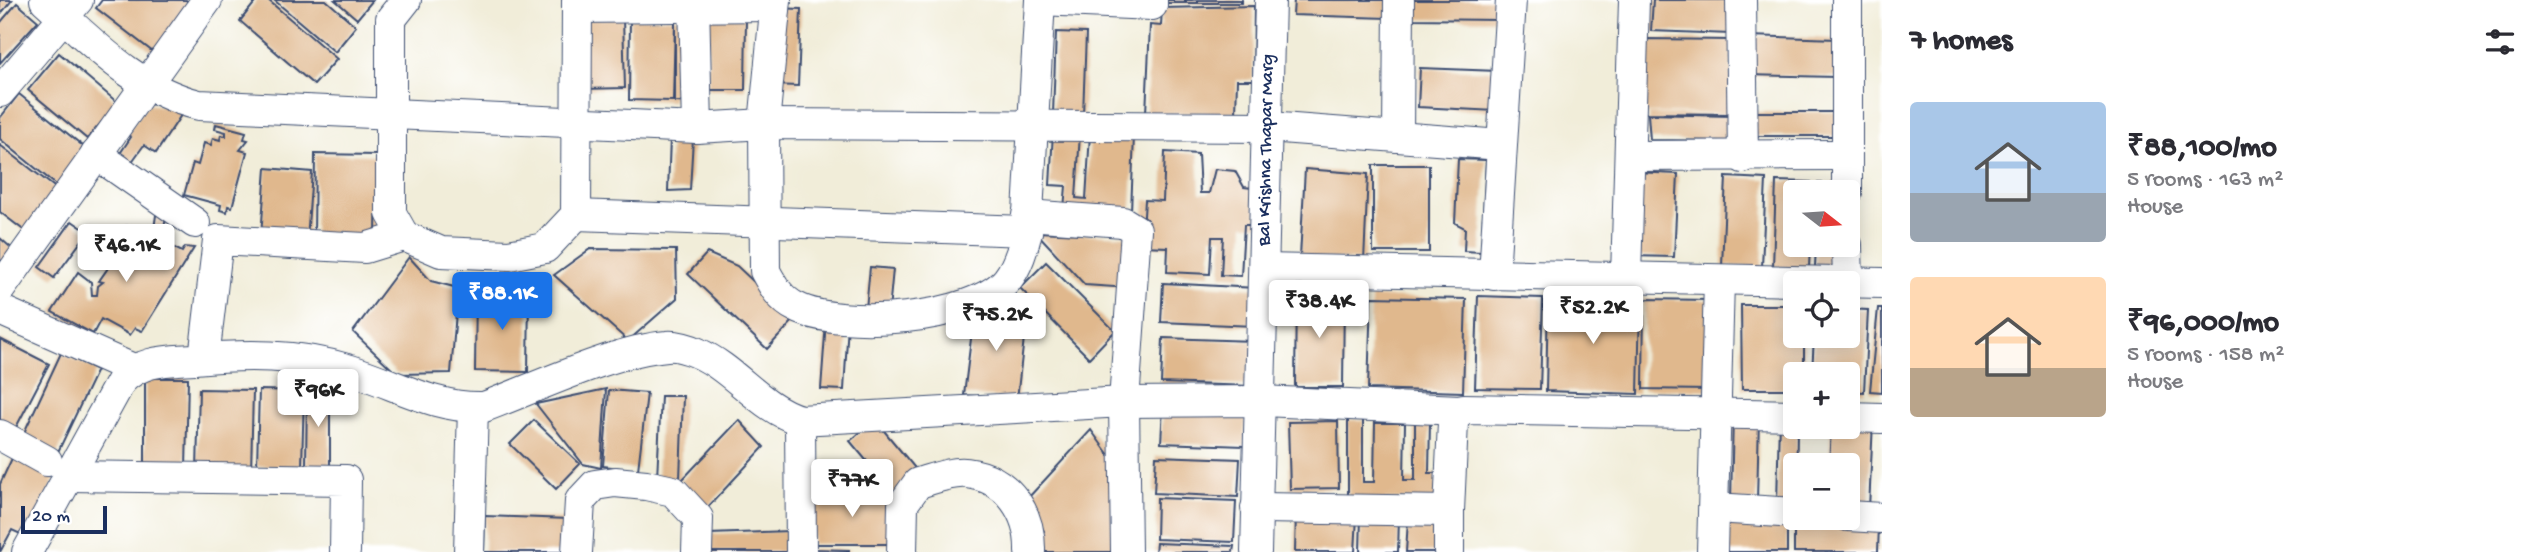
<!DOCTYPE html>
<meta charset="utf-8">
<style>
:root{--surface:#fff;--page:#f7f7f7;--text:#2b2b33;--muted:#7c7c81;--accent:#1a73e8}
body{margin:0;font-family:"Gochi Hand",sans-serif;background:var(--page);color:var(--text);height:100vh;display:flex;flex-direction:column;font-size:26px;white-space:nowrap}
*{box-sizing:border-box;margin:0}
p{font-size:23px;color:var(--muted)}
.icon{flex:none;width:38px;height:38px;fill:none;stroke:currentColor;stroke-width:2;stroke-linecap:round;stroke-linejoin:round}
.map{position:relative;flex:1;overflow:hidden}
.details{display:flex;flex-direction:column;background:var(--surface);width:665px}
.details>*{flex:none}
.needle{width:46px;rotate:107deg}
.tools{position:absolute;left:1783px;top:180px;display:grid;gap:14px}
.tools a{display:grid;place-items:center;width:77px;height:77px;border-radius:7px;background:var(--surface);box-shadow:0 4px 18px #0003;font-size:35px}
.scale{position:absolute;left:21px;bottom:18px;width:86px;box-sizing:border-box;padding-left:7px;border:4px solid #1b2f5e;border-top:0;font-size:19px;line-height:24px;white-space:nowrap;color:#1b2f5e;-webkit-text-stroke:5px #fff;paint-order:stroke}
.price{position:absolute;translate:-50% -60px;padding:0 16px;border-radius:7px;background:#fff;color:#222;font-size:23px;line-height:46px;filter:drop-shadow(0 2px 4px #0008)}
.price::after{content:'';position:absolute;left:50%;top:42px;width:21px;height:16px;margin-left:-10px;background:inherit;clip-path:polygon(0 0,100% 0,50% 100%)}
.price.current{background:var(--accent);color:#fff}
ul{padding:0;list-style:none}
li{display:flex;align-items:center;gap:21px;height:175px;padding:0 28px}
li span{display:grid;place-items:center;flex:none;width:196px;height:140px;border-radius:7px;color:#555}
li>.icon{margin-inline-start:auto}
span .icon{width:84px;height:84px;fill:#fffc;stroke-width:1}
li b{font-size:30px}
h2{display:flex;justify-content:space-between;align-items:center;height:84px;padding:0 28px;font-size:30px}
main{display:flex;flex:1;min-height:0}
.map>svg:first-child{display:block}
</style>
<main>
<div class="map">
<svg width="1882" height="552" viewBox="0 0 1882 552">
<rect width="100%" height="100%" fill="#fff"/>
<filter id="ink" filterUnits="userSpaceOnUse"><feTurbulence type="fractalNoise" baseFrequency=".0143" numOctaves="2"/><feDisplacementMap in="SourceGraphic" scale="14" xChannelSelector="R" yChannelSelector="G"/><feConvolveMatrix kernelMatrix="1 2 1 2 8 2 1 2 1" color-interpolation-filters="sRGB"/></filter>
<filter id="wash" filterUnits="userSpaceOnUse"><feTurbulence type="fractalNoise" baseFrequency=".00686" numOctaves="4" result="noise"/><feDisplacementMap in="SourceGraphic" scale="28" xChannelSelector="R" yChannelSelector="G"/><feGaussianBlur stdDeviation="1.57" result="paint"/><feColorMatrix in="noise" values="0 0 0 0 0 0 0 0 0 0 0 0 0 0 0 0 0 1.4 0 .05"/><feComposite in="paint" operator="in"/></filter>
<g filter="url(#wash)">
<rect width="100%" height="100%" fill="#f1edd9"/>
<g id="blocks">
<g fill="#e0b88d">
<polygon points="0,0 12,0 0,15"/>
<polygon points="102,0 186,0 189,3 153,52 96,8"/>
<polygon points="257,0 268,0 337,59 314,85 240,21"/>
<polygon points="274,0 326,0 356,26 335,52"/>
<polygon points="335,0 373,0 357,19"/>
<rect x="1166" y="0" width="76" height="3"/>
<polygon points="1294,0 1388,0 1388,18 1293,15"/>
<polygon points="1410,0 1500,0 1500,20 1410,19"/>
<polygon points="1653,0 1732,0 1731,34 1651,31"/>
<polygon points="17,3 38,21 0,63 0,23"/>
<polygon points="1254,6 1253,80 1237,80 1236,113 1146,113 1150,25 1161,26 1162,8"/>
<polygon points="775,8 801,9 798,86 771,85"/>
<polygon points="708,17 746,17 745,90 708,90"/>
<polygon points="623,18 625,88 583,89 580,20"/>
<polygon points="630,18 691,18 692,103 675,102 675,22 673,101 629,100"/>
<polygon points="1056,32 1086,33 1083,115 1053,114"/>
<polygon points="1748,36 1837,39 1836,77 1747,75"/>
<polygon points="1645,39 1732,40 1731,114 1644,113"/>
<polygon points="59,53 118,103 87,139 28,90"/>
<polygon points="1420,68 1498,71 1496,111 1418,107"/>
<polygon points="19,94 89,151 60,188 0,139 0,118"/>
<polygon points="148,104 185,109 156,153 144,145 131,163 119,155 131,137 126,134"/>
<rect x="1752" y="112" width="85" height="24"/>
<polygon points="1648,114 1731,116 1729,141 1650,140"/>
<polygon points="216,124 246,132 244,139 248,140 240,150 247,152 232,207 228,206 227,212 220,210 221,205 184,195 193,163 198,165 204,143 211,145 213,138 220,140 221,135 226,136 226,132 215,129"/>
<polygon points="1053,132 1080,133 1076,198 1086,199 1090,134 1134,135 1131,212 1064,209 1066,186 1050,185"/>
<polygon points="670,138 693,138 690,190 668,191"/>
<polygon points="0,145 62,193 30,235 0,212"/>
<polygon points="1165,152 1198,154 1200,193 1209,193 1215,169 1235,171 1244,187 1252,188 1259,225 1244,225 1241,276 1221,275 1223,237 1212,237 1210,274 1167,272 1168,247 1142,246 1145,200 1163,201"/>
<polygon points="315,154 377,155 376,238 314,236"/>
<polygon points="1458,159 1486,160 1481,252 1464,251 1465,228 1455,223"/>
<rect x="1373" y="165" width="56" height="87"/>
<polygon points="266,168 312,172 307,239 261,236"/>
<polygon points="1305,169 1368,174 1364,261 1300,257"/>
<polygon points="1634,172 1678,174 1674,257 1631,256"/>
<polygon points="1726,177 1766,179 1762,267 1722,266"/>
<polygon points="1776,181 1811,182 1811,192 1796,192 1796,245 1810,245 1809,268 1773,267"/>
<polygon points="1818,183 1843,184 1843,192 1818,192"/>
<polygon points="167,213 161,241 182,252 185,247 194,248 142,331 135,328 130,335 101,319 93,334 52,312 78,272 91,282 92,295 97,295 98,286 103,282 99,281 110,265 102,263 110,250 118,255 127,244 119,236 127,226 136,236 145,231 153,236 156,215"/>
<polygon points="72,221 88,232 54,278 39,267"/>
<polygon points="1036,232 1131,236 1129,288 1085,285"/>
<polygon points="0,238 16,252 0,271"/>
<polygon points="1816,245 1842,245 1841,268 1815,267"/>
<polygon points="590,249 676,250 677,298 628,341 554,275"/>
<polygon points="707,253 737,266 794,320 767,349 688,274"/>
<polygon points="409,257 431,281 458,288 451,373 397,374 353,332"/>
<polygon points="1046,262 1115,331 1089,358 1020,288"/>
<polygon points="870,267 893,269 889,311 866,309"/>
<polygon points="1163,283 1256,288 1254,326 1161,322"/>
<polygon points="476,291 529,292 528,372 475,371"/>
<polygon points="1296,293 1344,294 1343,387 1295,387"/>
<polygon points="1478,296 1543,298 1540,389 1475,388"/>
<polygon points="1371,297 1466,299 1463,392 1368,389"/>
<polygon points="1548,299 1640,301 1638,394 1546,391"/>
<polygon points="1644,299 1709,300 1708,390 1643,389"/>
<polygon points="1741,305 1796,305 1796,336 1804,336 1804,374 1796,374 1796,389 1742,389"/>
<polygon points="975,307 1027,312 1017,399 964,395"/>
<polygon points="1878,308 1882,308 1882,392 1870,391"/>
<polygon points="1848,309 1868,310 1864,392 1848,391 1848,374 1812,374 1814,336 1848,336"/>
<polygon points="826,321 848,323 844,390 821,389"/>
<polygon points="1163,338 1253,341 1252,386 1161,383"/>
<polygon points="0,339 49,364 12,435 0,428"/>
<polygon points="61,353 97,370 57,454 22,437"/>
<polygon points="145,378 188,378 186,469 145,470"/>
<polygon points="199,389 253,390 251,472 197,471"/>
<polygon points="606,389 601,468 583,464 536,404"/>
<polygon points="259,390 304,391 302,467 257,466"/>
<polygon points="609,390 647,393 638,470 603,466"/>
<polygon points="307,392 330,392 330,465 306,466"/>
<polygon points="661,396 683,396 680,479 657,478"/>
<polygon points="1163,406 1246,408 1244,446 1161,443"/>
<polygon points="1733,416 1759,417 1757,501 1731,502"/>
<polygon points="1779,418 1797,427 1796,506 1777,505"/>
<polygon points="534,420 580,464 556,489 510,444"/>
<polygon points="739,420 764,447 708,507 681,481"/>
<polygon points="875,420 919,473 896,496 850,441"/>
<polygon points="1348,420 1363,420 1363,482 1374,482 1375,423 1405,423 1404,480 1415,480 1415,421 1430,421 1429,473 1436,473 1436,500 1348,500"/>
<polygon points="1338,421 1339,488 1290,489 1288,422"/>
<polygon points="1873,421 1869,509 1848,508 1848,466 1829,466 1831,427"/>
<polygon points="1091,430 1119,469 1120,552 1042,552 1038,537 1044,531 1028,498"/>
<polygon points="13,456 56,476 27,537 12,530 0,552 0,484"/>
<polygon points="1156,456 1240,459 1238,497 1154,493"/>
<polygon points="813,493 892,496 894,544 812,544"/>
<polygon points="1157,498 1236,501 1234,542 1156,539"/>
<polygon points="1296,512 1357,516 1355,552 1295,552"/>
<rect x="1726" y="515" width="61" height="37"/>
<polygon points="485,516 569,519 568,552 484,552"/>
<polygon points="1361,516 1399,517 1398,552 1360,552"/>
<polygon points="1408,520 1438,522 1436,552 1406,552"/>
<polygon points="1794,523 1879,524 1878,552 1794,552"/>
<polygon points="790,531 790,552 710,552 709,534"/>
<polygon points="1156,543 1234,546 1233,552 1155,552"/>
<polygon points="812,549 849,550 849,552 812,552"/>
</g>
</g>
</g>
<g filter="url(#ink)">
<use href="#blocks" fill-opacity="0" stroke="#3b4c70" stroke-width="2"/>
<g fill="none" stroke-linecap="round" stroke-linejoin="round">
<g stroke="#3b4c70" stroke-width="32">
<g id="street">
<path d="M45 0C92 42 136 90 199 105L697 128 764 124 1268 127 1501 145"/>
<polyline points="406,0 391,19 391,213 404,236 441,252 509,255 545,248 576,215 577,0"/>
<polyline points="694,0 697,128"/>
<path d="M776 0 764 124 765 271C773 286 781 300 796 307 840 330 974 320 1007 280 1018 266 1023 249 1027 231L1040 0"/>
<polyline points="1040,0 1152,5 1152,0"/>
<polyline points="1741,0 1743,158"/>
<polyline points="1847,0 1847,192"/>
<polyline points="577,8 775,6"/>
<polyline points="0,92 78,0"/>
<polyline points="1398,137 1399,0"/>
<polyline points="96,154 195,223"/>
<polyline points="1630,156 1847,155"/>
<polyline points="576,215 1027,231"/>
<polyline points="1027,215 1123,222 1136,230 1124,402 1126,552"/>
<polyline points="1847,245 1848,283"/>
<polyline points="1264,269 1882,283"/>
<polyline points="1494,275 1511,0"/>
<polyline points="1626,277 1634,0"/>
<polyline points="0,289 207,0"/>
<polyline points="0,310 133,369"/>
<polyline points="204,358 218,240 365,248 404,236"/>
<polyline points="1848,417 1882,418"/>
<polyline points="800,420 801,552"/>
<polyline points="0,435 47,461"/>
<polyline points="69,476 346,480 345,552"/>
<polyline points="1256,508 1449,511 1453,422 1459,410 1464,409 1796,415"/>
<polyline points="1715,508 1796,513"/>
<polyline points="1449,511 1449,552"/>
<polyline points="1848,516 1882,518"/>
<path d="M27 552 121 381C141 360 166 361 194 359 247 354 296 354 347 369 395 383 434 409 484 407 535 388 615 350 667 346 676 345 690 349 698 353 736 370 760 408 800 420L1124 402 1261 401 1459 410"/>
<polyline points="469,552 473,407"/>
<polyline points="577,552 580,501 595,485 615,482 646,485 673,491 698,518 697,552"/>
<path d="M902 552 903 504 918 483C933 479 952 471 967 473 1008 478 1031 513 1030 552"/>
<polyline points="1256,552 1270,0"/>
<polyline points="1712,552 1719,280"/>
</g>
</g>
<use href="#street" stroke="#fff" stroke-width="30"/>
</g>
</g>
<g text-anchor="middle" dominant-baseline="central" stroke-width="7" stroke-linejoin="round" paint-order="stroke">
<g font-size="19" fill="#1b2f5e" stroke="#fff">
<text transform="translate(1267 150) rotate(-89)">Bal Krishna Thapar Marg</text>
</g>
</g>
</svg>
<div class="tools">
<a><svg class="needle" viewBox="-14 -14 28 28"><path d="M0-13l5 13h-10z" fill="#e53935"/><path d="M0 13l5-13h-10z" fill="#7c7c81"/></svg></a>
<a><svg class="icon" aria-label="locate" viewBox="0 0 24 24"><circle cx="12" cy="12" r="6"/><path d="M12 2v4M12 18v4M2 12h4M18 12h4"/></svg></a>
<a>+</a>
<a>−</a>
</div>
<div class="scale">20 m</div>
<b class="price" style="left:126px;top:284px">₹46.1K</b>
<b class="price current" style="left:502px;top:332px">₹88.1K</b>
<b class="price" style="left:1319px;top:340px">₹38.4K</b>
<b class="price" style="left:1593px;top:346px">₹52.2K</b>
<b class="price" style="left:996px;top:353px">₹75.2K</b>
<b class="price" style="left:318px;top:429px">₹96K</b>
<b class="price" style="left:852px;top:519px">₹77K</b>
</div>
<section class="details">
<h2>7 homes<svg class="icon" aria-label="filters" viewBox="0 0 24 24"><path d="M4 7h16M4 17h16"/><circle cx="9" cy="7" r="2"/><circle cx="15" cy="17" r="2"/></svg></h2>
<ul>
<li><span style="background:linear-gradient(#a9c7e8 65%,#9aa5b1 0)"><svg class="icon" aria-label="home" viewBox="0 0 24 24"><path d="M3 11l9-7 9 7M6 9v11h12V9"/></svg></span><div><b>₹88,100/mo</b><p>5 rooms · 163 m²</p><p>House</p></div></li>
<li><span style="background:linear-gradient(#ffd9b3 65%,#b9a48a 0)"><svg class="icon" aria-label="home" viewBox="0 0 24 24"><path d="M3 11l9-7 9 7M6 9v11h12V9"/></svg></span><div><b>₹96,000/mo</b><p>5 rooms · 158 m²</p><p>House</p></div></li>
</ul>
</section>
</main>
